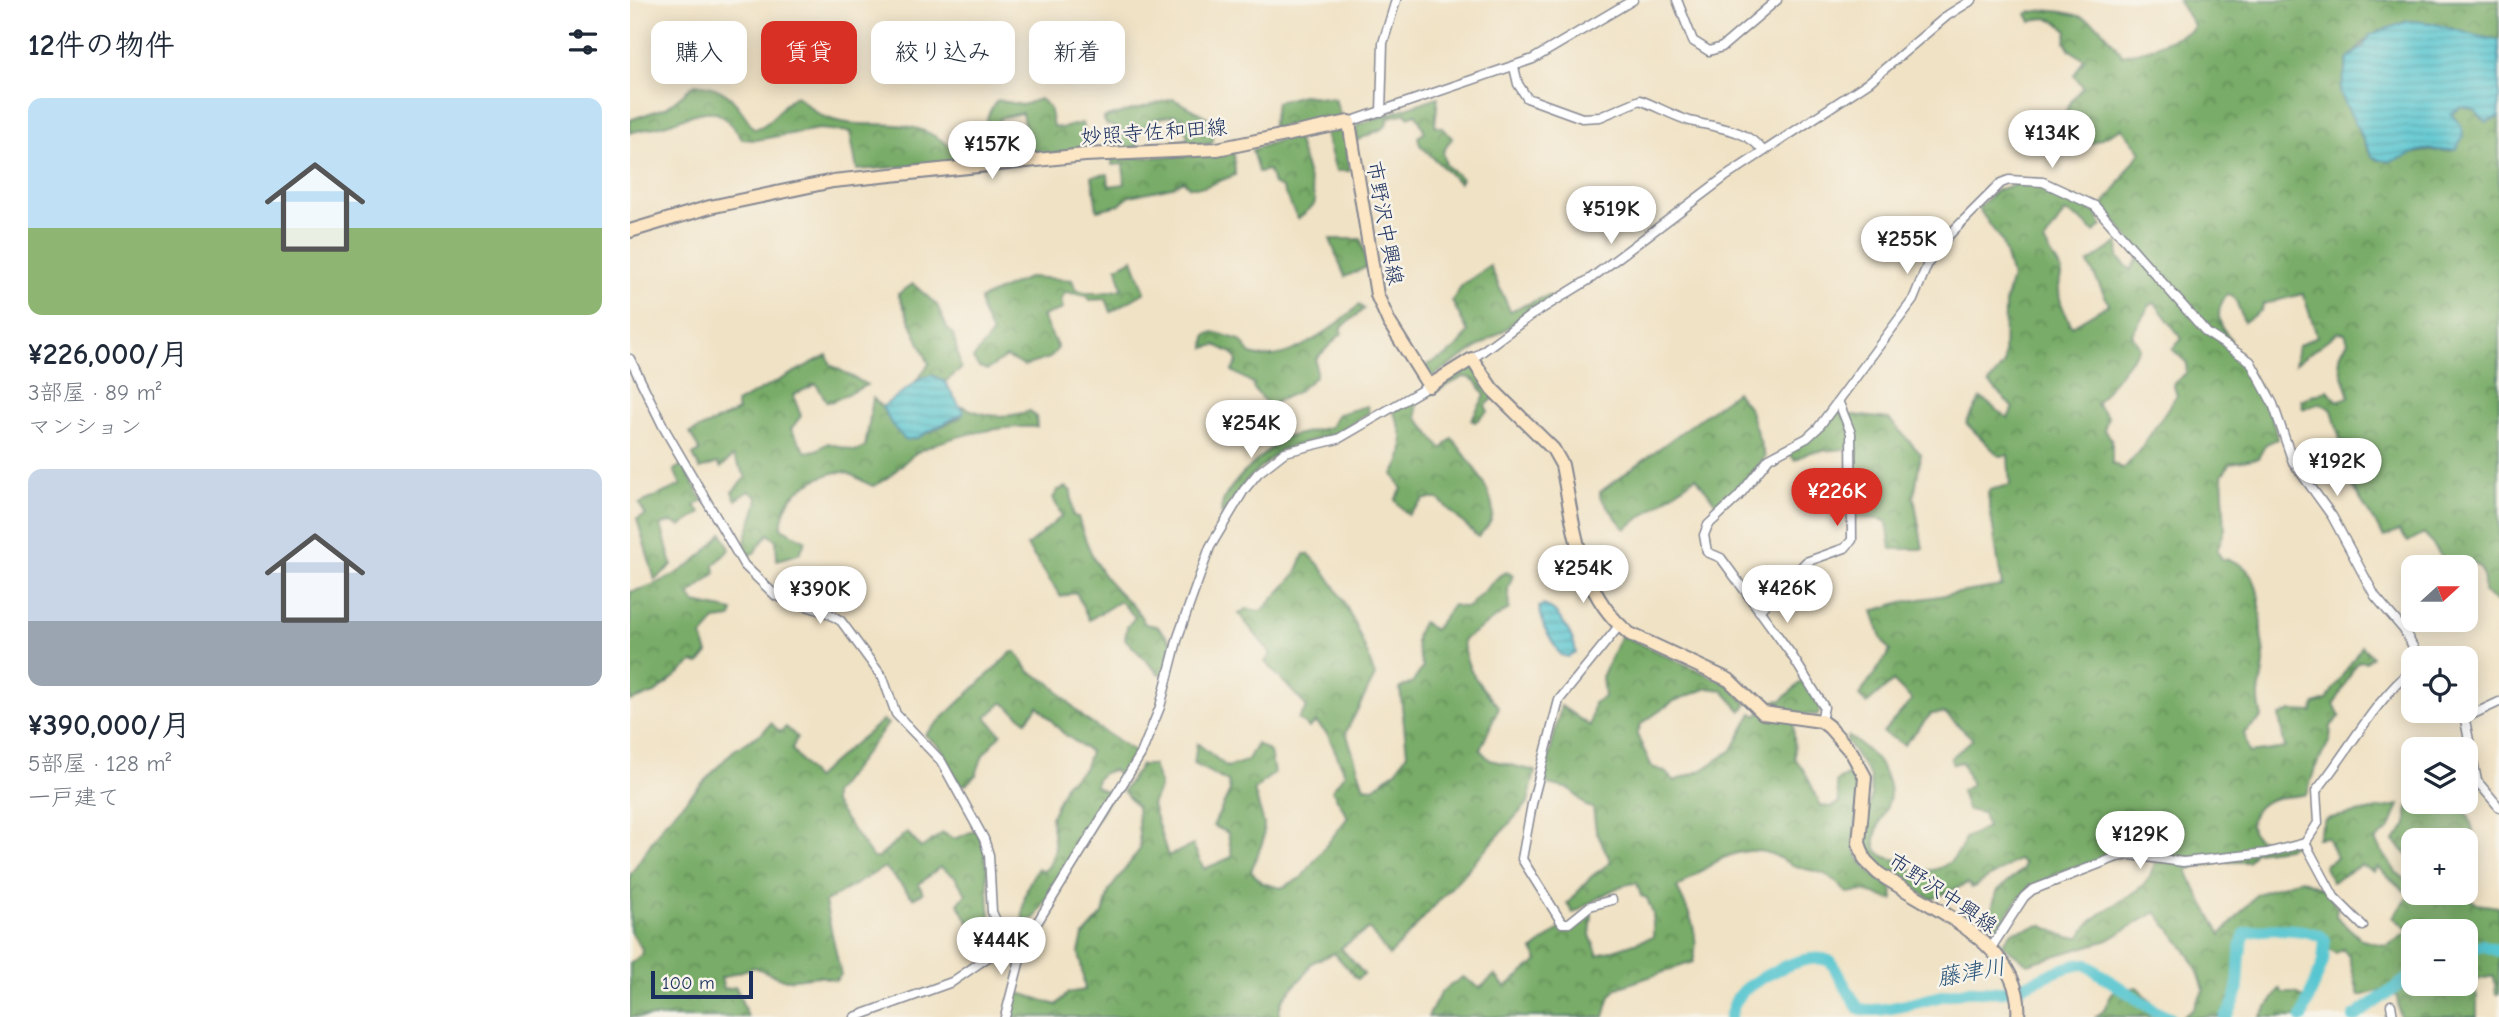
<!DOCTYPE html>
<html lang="ja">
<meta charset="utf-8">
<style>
:root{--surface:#fff;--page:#f6f6f7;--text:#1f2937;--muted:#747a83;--accent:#d93025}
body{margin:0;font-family:"Comic Neue","Klee One",sans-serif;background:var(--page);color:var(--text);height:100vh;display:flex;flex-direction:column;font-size:26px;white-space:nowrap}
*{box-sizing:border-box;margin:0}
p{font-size:23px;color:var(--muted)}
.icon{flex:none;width:38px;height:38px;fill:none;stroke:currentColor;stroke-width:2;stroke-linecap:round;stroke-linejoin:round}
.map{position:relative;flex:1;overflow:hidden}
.side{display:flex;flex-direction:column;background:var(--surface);width:630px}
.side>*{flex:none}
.guide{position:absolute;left:21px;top:21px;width:665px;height:63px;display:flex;gap:14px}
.needle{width:46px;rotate:69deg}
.controls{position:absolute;left:1771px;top:555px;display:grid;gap:14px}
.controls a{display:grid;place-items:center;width:77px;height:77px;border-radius:14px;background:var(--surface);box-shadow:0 4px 18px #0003;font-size:35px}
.scale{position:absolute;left:21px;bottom:18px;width:102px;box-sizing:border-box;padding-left:7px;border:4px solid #1b2f5e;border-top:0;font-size:19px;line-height:24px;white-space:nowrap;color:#1b2f5e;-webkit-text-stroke:5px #f7f3e8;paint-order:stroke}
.price{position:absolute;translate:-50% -60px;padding:0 16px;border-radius:24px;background:#fff;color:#222;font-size:23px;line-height:46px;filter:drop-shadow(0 2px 4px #0008)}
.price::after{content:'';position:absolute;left:50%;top:42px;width:21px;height:16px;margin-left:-10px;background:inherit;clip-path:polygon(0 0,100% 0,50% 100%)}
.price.active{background:var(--accent);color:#fff}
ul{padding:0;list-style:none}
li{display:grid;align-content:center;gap:14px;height:371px;padding:0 28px}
li span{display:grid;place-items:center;height:217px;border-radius:14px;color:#555}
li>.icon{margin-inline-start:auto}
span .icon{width:126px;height:126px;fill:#fffc;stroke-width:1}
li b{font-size:30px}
h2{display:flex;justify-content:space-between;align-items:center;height:84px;padding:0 28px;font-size:30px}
.tag{padding:0 24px;border-radius:14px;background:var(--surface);box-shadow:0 4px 18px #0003;font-size:24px;line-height:63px}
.tag.active{background:var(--accent);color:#fff}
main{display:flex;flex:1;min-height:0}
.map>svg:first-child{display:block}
</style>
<main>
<section class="side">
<h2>12件の物件<svg class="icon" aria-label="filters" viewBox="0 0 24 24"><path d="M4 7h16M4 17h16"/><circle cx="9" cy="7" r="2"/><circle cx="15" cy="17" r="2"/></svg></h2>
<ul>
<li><span style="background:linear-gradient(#bfe0f5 60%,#8fb573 0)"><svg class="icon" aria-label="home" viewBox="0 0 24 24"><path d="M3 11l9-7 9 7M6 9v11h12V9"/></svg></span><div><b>¥226,000/月</b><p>3部屋 · 89 m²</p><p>マンション</p></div></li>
<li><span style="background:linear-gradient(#c9d6e8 70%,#9aa5b1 0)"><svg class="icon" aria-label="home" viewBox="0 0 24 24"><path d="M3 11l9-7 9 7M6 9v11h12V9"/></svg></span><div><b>¥390,000/月</b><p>5部屋 · 128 m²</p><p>一戸建て</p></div></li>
</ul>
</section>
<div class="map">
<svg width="1869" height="1017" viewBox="0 0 1869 1017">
<defs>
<pattern id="forest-crowns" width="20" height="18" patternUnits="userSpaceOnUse" patternTransform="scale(1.75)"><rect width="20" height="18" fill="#78ac68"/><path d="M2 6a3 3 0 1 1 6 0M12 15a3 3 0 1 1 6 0" fill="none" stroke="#628c59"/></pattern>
<pattern id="water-rules" width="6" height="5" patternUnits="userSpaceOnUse" patternTransform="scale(1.75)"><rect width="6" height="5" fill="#59c6d0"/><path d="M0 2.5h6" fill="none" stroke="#49a1ac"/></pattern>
</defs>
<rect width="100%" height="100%" fill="#f7f3e8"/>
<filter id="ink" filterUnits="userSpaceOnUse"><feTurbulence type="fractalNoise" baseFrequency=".0143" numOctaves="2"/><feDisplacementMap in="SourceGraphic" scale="14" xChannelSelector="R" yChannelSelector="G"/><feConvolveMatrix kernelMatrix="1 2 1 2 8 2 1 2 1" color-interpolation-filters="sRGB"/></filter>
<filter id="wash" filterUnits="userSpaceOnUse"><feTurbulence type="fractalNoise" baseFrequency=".00686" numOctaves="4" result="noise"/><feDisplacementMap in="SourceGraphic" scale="28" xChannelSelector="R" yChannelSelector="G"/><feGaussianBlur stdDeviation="1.57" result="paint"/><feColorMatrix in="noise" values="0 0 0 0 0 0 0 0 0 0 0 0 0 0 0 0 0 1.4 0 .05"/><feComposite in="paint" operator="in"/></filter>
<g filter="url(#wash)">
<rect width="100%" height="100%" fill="#f0e2c5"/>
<g fill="url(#forest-crowns)" stroke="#4a6e63" stroke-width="2" fill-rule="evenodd">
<path d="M1548 0H1869V40C1824 36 1804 11 1757 29 1752 31 1745 32 1741 35 1734 40 1728 51 1718 58L1711 93 1741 156 1747 160C1773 157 1795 148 1821 151L1830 125 1821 114 1831 107 1843 109 1856 122 1869 117V604L1854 592C1854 580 1855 567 1842 562L1836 568 1819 567 1794 533 1778 542 1769 531 1754 537 1718 480 1731 469 1721 444 1710 440 1702 410 1690 403 1673 409 1671 400 1698 390 1707 401 1719 397C1717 375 1699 365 1718 342L1715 333 1708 332 1665 364 1668 346 1687 336 1673 294 1633 304 1632 310 1614 322 1605 298 1597 294C1584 312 1588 324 1601 340L1600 353C1627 371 1641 408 1647 439L1636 444 1628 458 1601 463 1592 475 1595 529 1587 551 1592 559C1631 562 1630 601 1631 631 1631 641 1635 653 1634 663 1632 686 1625 692 1632 717L1614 733 1619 753 1655 748 1649 716 1661 711 1682 712 1685 704 1696 700 1732 646 1742 656 1736 662 1729 661C1719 672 1714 690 1704 704L1710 716 1701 726 1700 740 1685 768 1677 794C1662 798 1641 795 1630 806 1624 811 1621 819 1621 825 1622 851 1657 838 1672 833L1671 842 1657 848 1625 852 1618 862H1594L1557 869C1565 893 1580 912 1591 935L1627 894 1671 879 1694 889 1707 907 1706 916 1732 940 1757 946 1779 931 1763 917 1779 895 1747 867 1744 872 1731 865 1702 882 1694 865 1707 858 1697 837 1687 838 1695 819 1769 805 1759 830 1745 841 1766 872 1783 885V892L1834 893 1847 904 1869 907V994H1866L1864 976 1836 982V931H1783V984H1832L1834 991 1844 989 1847 996V1017H1770L1767 997 1756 989 1729 996 1719 957 1713 949 1706 953 1699 949C1699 943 1698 937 1693 934 1677 924 1621 923 1610 938 1608 961 1613 1004 1591 1017H1552L1562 1010 1574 990C1566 957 1546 938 1526 912L1478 940 1398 964 1372 944 1382 932 1411 925 1437 937H1451C1462 909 1500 903 1518 879 1523 872 1525 861 1528 853L1508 847 1435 870 1401 887 1389 898 1360 938 1355 933 1367 891 1393 869 1394 863 1388 860 1342 888 1338 883 1302 899 1272 883 1238 856 1233 833 1241 797 1240 776 1216 740 1219 736C1239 751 1256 764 1260 790 1263 812 1217 857 1272 860L1278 869C1306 875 1326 865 1335 838L1357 827 1353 813 1337 810 1331 791 1341 785 1332 762 1323 764 1321 758 1343 739 1315 713 1301 714 1274 745 1253 732 1282 700 1263 681 1237 704 1229 696 1260 651 1251 638 1243 611 1272 602 1372 586 1358 495 1359 490 1380 485 1378 455 1369 456 1336 423 1351 398 1378 418 1383 408 1359 383 1374 364 1375 303 1382 277 1372 242 1348 208 1367 190 1390 183 1411 185 1434 200 1466 212 1472 226 1464 232 1450 219 1435 212 1414 242 1432 272C1425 294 1431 306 1442 326L1479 304 1458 263 1489 242 1488 258 1501 270 1511 254 1473 205C1488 188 1496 170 1511 152L1492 128 1444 152 1427 127 1443 98 1453 87 1444 75 1454 59 1440 50 1435 41 1437 31C1426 19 1416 14 1401 22L1397 14C1414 6 1452 13 1467 25 1476 32 1485 46 1493 55L1519 49 1562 30 1564 25ZM1525 303 1552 339 1542 349 1557 363 1556 373 1543 384 1547 395C1529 419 1514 449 1493 469L1482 463V440L1474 430 1478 417 1466 404 1510 348 1502 334 1520 305Z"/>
<path d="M65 84C100 87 106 103 124 129 145 124 148 105 166 96 175 102 183 111 192 116 236 135 273 110 317 144 324 149 332 155 336 162L227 170 220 132 189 129 126 140 112 139C88 104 80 108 43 122 30 127 14 129 0 133V120L37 107Z"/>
<polygon points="672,95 705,99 711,117 659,128 657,124 642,130 646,102"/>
<polygon points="808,97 805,126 813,128 822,138 813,152 816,165 832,179 829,183 790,145 788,137 795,132 786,114 778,117 776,113 760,117 754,128 726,141 727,125"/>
<path d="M410 99 419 107 423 126 432 128 452 123 459 150 400 155 392 113 370 118 364 134 365 160 355 159C353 140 353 114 368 100L392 105Z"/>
<polygon points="543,99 583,120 583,143 544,148 542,143 558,139 553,118 547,120 546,115 524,119 521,124 508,130 508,147 492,147 489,129 476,124 473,118"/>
<polygon points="712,129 715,132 720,171 706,171 696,136 697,131"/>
<polygon points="661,136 667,138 685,200 684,205 668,219 652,188 643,184 639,170 628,172 622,150"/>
<polygon points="604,153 605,175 574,187 560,187 553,181 542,187 500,196 489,205 467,210 462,176 478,174 479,186 495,184 493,164 482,165 482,159"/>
<polygon points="700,239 731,239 737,267 715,277"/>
<path d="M503 259 515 292 481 312 476 299 460 300 457 296 436 292 431 299 433 309 412 316 428 348 420 358 394 366 376 357 357 370 349 367 343 359 362 334 352 312 350 299 400 277 442 280 446 290C463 295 475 293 492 289L487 267Z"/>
<polygon points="860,266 880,311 917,296 925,297 800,378 795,369 798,364 816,356 830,344 838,332 822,301 832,285"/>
<polygon points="283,284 307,305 318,330 323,333 331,369 315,382 303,375 286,381 299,364 268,294"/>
<path d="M729 305 734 309 710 329 712 333 686 359V376L667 392 645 402 656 437 700 427 708 414 737 406 739 412 707 433 650 450 616 481 592 515C585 491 636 453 652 439L637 404 623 388 624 384 602 371 607 362 604 354 586 345 575 348 576 335 584 332 610 340 621 354C654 367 707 326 729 305Z"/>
<path d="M197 355 201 365 237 385 203 401 197 402 186 384 163 395 171 416 161 429 176 452 186 450 198 443 225 451 235 447 243 398 252 407 262 425 287 438 331 417 332 406C355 417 376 419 400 411L406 417 407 427C373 425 316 436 286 453 271 463 261 479 243 486 234 483 226 476 218 473 201 468 168 487 159 501 154 509 152 520 151 528L176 541 169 554 147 560 146 540 138 534 124 553 118 555 113 550C116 531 125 517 128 498L119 491 106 500 102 492 116 477 103 456 91 468 88 463 70 469 63 455 70 451 60 433 108 411 106 403Z"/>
<path d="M840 362 865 397 855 406 858 411 845 422 841 420 855 396C849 385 846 377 833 377L786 402 787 418 812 449 822 438C835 455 871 498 861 520 859 526 852 532 848 537L808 499H795L778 515 765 500 772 489 763 474C778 454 774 433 763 411Z"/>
<polygon points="1106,392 1119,408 1135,457 1107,493 1089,508 1066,477 995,529 970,497 970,492"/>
<polygon points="1205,408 1209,408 1214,418 1223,415 1259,419 1291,454 1284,497 1293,549 1261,549 1257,522 1250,519 1225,518 1226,448 1180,452 1165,460 1158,452"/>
<polygon points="52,465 73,500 65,506 71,513 51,526 41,522 31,525 42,565 25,580 7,519 16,515 9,504 51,485 44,470"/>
<path d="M436 487 441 491 443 516 448 517C455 541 465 568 483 586 494 599 508 608 515 624L527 626 542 642 534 674H529L495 639 497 627 505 617 490 601 459 620 446 592 431 597 397 546 432 516 423 498 428 490Z"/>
<path d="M92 533 100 549 84 565 85 573 59 595 65 603 103 611 101 618 85 620 72 637 78 653 69 664 63 662 25 693 0 701V592C37 583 69 563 92 533Z"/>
<path d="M674 554H679C711 585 731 634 745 676L716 732 734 787 743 788 767 770 777 753 770 688 783 682 793 667C787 651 781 637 793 622L804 630 823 605 837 608 870 575 876 572 883 575 878 589 879 609 833 640C834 669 851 687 869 707L850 750 860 760 905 771 898 803 759 956 739 929 711 948 734 974 727 979 704 953 681 963C675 983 648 991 649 1017H380L386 996 390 993 427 1005 438 993 455 990 449 952 453 936 473 914 479 891 510 849 507 807 493 791 511 765H523L530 786 522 805 538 856 563 845 574 869 602 857 598 833 583 826 600 791 598 782 564 764 567 743 597 767 617 761 627 744 640 752 644 773 624 790 634 824 633 841 621 871 632 883 651 888 671 878 718 817 702 790 715 773 698 735 686 722 679 728 668 719 677 707 635 662 641 654 609 614 616 609 632 611 665 575Z"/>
<path d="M991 635 1098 684 1117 704 1111 711 1092 690 1078 688 1044 701 1011 724 1007 735 1022 767 1034 771 1044 781 1072 770 1102 750 1122 713 1127 716 1139 702 1152 700 1173 680 1190 706 1188 715 1163 713 1165 758 1175 772 1191 806 1202 807 1209 802 1206 781 1226 770C1241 827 1194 845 1262 888L1263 900 1234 891 1217 893C1193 868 1197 876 1166 866 1157 864 1150 857 1141 854 1107 841 1072 870 1047 888 1059 911 1071 936 1063 962L987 988 980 996 974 1017H798L811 992 833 977 850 988 865 975 875 987 908 961 903 950 931 928H942L958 913 962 916 960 935 968 955 1023 937V914L1017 898 1011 896 1007 883C985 884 964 902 943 913L937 904 962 876 981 862 966 831 963 808 956 806 940 789 913 783 931 706 960 726 964 703 974 697 972 677Z"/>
<path d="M382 652H386L399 671 420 683 455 719 508 754 491 777 484 770C474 772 467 775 465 786L482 794 405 918 397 922 393 920C392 901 397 883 408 868L413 871 419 866 425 849 421 817 436 783 454 769 460 752 433 733 408 706 396 721 373 702 356 717 371 734 353 755 346 775 335 785 329 783 310 747 295 735Z"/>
<path d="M253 720 258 724 203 794V802L243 858H248L277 832 291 848 313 833 324 839 346 830C366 865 351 905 367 941L362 945 353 934 345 933 328 904 336 894 325 877 310 867 289 884 293 893 283 898 255 867 195 902 211 975 206 980 189 976 156 980 124 967 91 978 94 989 106 987 118 1017H0V964L11 955 12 949 0 931V875L34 823 103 751 133 732 141 723 150 732 156 727 167 737 162 749 185 779C206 756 230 741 253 720Z"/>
<path d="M1800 802H1829C1842 817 1847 838 1844 858L1836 853V840H1783V861L1764 841 1777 825V807L1782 803 1788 812Z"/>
<polygon points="1507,987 1522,1003 1527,1017 1466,1017 1473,1011 1483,992"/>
<polygon points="1650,989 1653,993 1666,993 1680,1003 1677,1017 1630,1017"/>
</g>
<g fill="url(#water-rules)" stroke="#3a7a97" stroke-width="2">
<path d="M1778 21C1810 21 1838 37 1869 40V117L1856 122 1843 109 1831 107 1821 114 1831 125 1833 136 1827 148C1816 153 1805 148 1794 150 1776 153 1761 169 1742 156L1710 93 1718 58 1733 47 1740 35Z"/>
<polygon points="302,375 315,382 334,413 287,438 275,440 262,425 252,407 292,378"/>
<path d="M913 605C928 609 945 638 946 653L938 657 930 655 914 627 909 607Z"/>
</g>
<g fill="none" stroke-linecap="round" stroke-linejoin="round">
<g stroke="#59c6d0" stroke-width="12">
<polyline points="1836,950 1852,945 1869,951"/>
<path d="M1100 1017C1103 1009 1105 998 1111 993 1128 977 1180 949 1201 962L1228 1008C1252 1017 1307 994 1337 991 1349 990 1362 993 1374 991 1402 987 1426 966 1455 964L1525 1011 1540 1017"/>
<path d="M1595 1017C1617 992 1603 961 1615 934 1630 927 1685 927 1695 940L1693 961 1672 1017"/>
<polyline points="1724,1017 1783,975"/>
</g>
</g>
</g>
<g filter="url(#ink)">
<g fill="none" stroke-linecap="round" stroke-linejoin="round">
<g stroke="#868892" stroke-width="11">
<g id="street">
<polyline points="1047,0 1063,41 1079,51 1092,47 1147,0"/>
<path d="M884 67 888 84 897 98 952 118 970 117 1010 100C1026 106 1043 116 1060 121 1086 128 1116 128 1133 151"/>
<polyline points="751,112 753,43 766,0"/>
<polyline points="719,122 903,59 1003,0"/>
<polyline points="0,359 34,428 114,565 146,596 198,613 211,621 253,678 266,714 311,761 354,839 359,855 362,912 377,944"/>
<polyline points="842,359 900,316 960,279 1095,177 1239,82 1318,15 1342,0"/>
<polyline points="1129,611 1176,562 1215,548 1222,540 1221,433 1209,403"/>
<polyline points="1833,710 1847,781 1869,807"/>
<polyline points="1835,718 1869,702"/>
<polyline points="1191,721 1194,707 1161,654 1091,558 1077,552 1074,535 1078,525 1108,497 1139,458 1177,438 1188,428 1283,300 1298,263 1317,237 1371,183 1379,180 1413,182 1465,206 1577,333 1620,361 1643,404 1663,462 1702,516 1745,596 1774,630 1789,658"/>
<polyline points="1675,843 1704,897 1733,926"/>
<polyline points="982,900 960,906 939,923 932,923 892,859 902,804 929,700 989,626"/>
<path d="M1361 948 1394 897 1402 890 1487 857 1501 855 1553 862 1637 853 1675 843 1688 823 1686 791C1719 751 1743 702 1783 669"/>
<polyline points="1761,1005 1763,1017"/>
<polyline points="225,1017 322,982 377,944 394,944"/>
<polyline points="375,1017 394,944 511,754 530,707 548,637 580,547 614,490 628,473 655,452 708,439 799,386"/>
</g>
</g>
<g stroke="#868892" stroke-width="16">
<path id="secondary" d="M0 231 80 207 203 181 455 155 587 149 719 122 747 295 759 322 799 386 842 359 862 389 923 449 932 465C944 524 948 594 1000 634L1099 680 1133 713 1191 721 1199 727 1222 753 1235 777 1229 843 1235 860 1248 873C1299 908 1395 944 1388 1017"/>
</g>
<use href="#street" stroke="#fff" stroke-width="8"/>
<use href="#secondary" stroke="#fce6c4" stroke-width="12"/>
</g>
</g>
<g text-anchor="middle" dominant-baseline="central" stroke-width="5" stroke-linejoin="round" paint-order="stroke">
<g font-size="21" fill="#1b2f5e" stroke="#f7f3e8">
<text transform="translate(524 132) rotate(-4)">妙照寺佐和田線</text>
<text transform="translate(755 223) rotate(80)">市野沢中興線</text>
<text transform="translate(1313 893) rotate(34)">市野沢中興線</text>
</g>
<g font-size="23" font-style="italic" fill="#2a557a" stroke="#f7f3e8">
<text transform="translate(1341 972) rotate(-10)">藤津川</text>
</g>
</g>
</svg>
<div class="controls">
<a><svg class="needle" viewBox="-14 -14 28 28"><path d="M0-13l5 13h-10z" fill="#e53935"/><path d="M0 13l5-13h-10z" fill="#747a83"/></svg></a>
<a><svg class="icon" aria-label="locate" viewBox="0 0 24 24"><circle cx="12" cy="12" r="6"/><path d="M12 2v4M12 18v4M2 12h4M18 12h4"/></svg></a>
<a><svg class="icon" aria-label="layers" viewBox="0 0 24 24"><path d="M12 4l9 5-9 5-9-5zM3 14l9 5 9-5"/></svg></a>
<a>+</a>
<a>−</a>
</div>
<div class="scale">100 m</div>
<b class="price" style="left:1422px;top:170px">¥134K</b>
<b class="price" style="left:362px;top:181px">¥157K</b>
<b class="price" style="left:981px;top:246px">¥519K</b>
<b class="price" style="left:1277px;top:276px">¥255K</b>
<b class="price" style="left:621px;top:460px">¥254K</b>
<b class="price" style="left:1707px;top:498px">¥192K</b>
<b class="price active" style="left:1207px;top:528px">¥226K</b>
<b class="price" style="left:953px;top:605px">¥254K</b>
<b class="price" style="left:1157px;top:625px">¥426K</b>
<b class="price" style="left:190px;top:626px">¥390K</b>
<b class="price" style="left:1510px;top:871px">¥129K</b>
<b class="price" style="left:371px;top:977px">¥444K</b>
<div class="guide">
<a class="tag">購入</a>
<a class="tag active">賃貸</a>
<a class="tag">絞り込み</a>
<a class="tag">新着</a>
</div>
</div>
</main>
